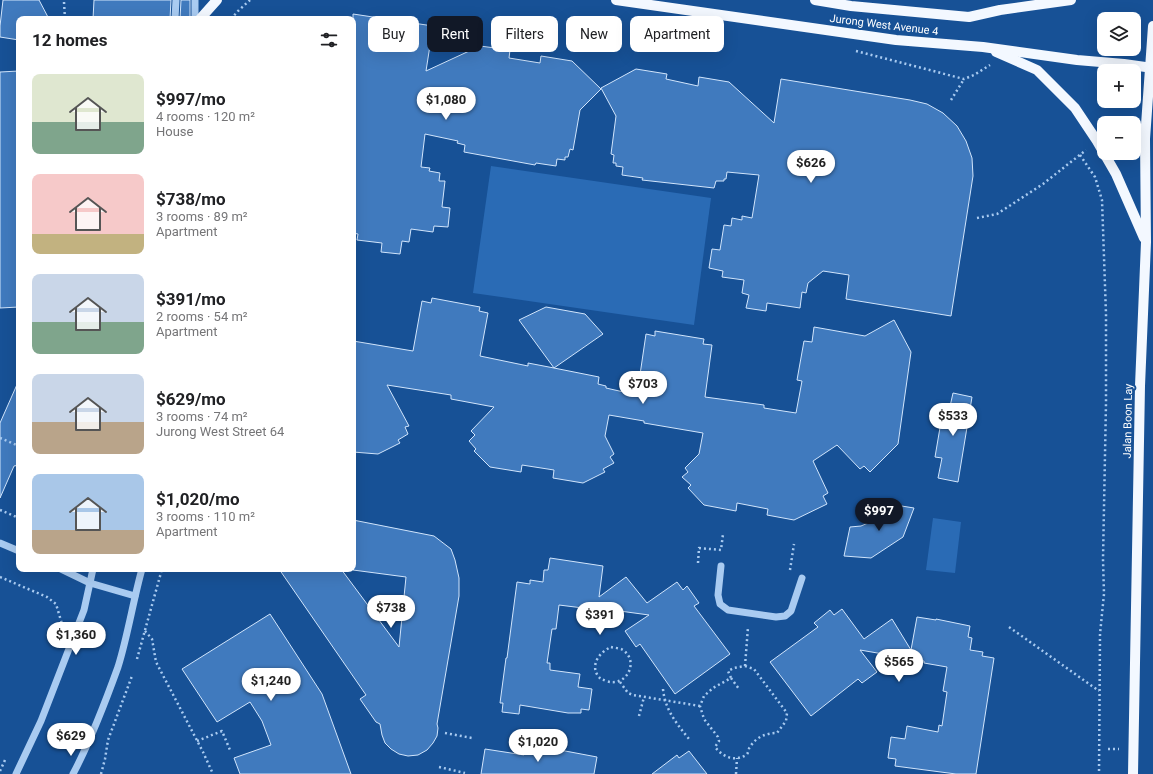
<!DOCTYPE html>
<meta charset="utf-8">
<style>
:root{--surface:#fff;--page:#f2f2f2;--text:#202124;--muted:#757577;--accent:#111827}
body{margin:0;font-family:Roboto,sans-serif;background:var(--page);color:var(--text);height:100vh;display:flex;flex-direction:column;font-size:15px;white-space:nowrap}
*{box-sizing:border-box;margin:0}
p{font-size:13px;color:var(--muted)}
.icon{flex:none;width:22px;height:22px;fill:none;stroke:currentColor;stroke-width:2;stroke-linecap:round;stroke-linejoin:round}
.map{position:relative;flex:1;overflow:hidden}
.drawer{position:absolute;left:16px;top:16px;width:340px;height:556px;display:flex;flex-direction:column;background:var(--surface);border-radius:8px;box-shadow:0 4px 16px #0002}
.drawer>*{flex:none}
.hud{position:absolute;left:368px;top:16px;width:380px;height:36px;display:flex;gap:8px}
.controls{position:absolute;left:1097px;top:12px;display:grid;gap:8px}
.controls a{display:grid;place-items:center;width:44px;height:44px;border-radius:8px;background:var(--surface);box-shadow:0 4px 16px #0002;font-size:20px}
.price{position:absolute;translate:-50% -34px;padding:0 9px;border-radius:14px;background:#fff;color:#222;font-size:13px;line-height:26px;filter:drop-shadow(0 1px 2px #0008)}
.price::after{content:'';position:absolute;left:50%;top:24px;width:12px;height:9px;margin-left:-6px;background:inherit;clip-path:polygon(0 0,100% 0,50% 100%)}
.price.active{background:var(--accent);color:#fff}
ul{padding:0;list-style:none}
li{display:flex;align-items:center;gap:12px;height:100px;padding:0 16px}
li span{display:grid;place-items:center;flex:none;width:112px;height:80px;border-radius:8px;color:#555}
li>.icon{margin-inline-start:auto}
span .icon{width:48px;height:48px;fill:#fffc;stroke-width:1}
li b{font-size:17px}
h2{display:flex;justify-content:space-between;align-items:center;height:48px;padding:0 16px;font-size:17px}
.chip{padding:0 14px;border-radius:8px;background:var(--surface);box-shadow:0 4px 16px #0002;font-size:14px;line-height:36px}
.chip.active{background:var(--accent);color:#fff}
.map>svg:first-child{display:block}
</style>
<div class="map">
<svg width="1153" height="774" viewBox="0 0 1153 774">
<rect width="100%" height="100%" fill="#175196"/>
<g fill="#2a6bb5">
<polygon points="491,166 711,198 694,325 473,293"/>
<polygon points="933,518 961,522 955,573 926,570"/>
</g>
<g fill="#407abe" stroke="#d1e5fc">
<polygon points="3,0 39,0 49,19 19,19 19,40 0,37 0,26"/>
<polygon points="94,0 171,0 170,19 93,19"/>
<polygon points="181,0 190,0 190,19 180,19"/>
<polygon points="353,14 433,26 426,71 480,46 510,50 509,58 540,63 541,56 572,61 601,89 580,110 573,150 570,149 568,157 565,157 565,160 557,159 556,166 536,163 535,165 464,152 465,145 457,143 458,141 425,134 421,167 430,168 429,171 440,173 439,181 445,181 442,207 450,208 448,227 434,226 433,232 411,229 409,242 402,241 400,254 381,252 382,243 357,240 358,234 353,233"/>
<polygon points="636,69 667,74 666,79 698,86 699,77 729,82 774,123 781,79 910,100 927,104 943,113 957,126 966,141 972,158 973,176 951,316 846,299 849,275 823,271 808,283 806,293 802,292 800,308 767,303 766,311 746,308 749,295 742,293 744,280 722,277 723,271 709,268 712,249 720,250 724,225 731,226 732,218 742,220 742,216 752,218 759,175 727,172 726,179 724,179 724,181 716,181 714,188 642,180 643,178 622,175 623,167 616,166 616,163 613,163 614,155 611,154 616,116 601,88"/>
<polygon points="19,71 19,307 0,308 0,72"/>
<polygon points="432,298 480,307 479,311 488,313 480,356 528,366 528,363 554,368 519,320 546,307 585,314 603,334 554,368 599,377 598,384 606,386 606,388 637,395 646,334 655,336 655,331 704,339 703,344 712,345 705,397 764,405 764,408 796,413 802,381 797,380 804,341 812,342 814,327 865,336 894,320 911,352 898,444 870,472 864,466 860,469 837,445 813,461 828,493 823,496 827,504 794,520 767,515 768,509 737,503 736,511 704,505 688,488 691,485 682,477 688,472 685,468 699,454 703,433 644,423 644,421 609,415 605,436 614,454 610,457 614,463 603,469 605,472 583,483 553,478 554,470 522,465 521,472 490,467 474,451 476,449 469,441 475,435 471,431 494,407 451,399 451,395 387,385 409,426 405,427 408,434 398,440 400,443 378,454 353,452 353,341 413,351 422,301 431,303"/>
<polygon points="19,380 19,465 14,466 0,498 0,423"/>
<polygon points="953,393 972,397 958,482 938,478 942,458 935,457 943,410 949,411"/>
<polygon points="883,503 914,508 903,537 871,558 844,556 850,527 861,526 875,520 881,512"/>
<polygon points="353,520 434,536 451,549 455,560 459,578 459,596 437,724 438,728 437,736 433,743 427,750 418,755 408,756 399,754 391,749 385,743 382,735 380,724 376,722 360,699 366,695 279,569 341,569 399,647 406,577 353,570"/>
<polygon points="550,558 603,566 599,597 626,577 647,603 677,582 683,590 687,586 699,603 694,606 730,654 675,694 640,644 636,647 625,631 649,615 583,606 583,608 559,605 556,629 552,629 547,663 550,663 550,670 580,674 578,687 592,689 589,710 581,709 581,713 568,713 520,705 519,714 502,712 503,703 500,703 506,658 507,658 517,582 530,584 530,580 543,582 544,570 548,570"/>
<polygon points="842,609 864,639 892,619 911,650 917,617 936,620 936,619 970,626 968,637 972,638 970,650 983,652 982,656 994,658 976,774 956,774 895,766 896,759 888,758 891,737 905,739 907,726 938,732 939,725 942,726 947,692 943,691 947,667 924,663 924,661 860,650 877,672 862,683 858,679 811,716 770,662 818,627 814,623 830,610 834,615"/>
<polygon points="270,614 322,694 351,774 240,774 234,758 271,745 262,721 250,702 217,722 182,669"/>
<polygon points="544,747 597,757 594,774 481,774 485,749 524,755 524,751 543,754"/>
<polygon points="689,751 707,774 652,774 677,755 679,758"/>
</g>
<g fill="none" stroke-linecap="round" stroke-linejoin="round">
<g stroke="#a9cbf1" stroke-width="2.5" stroke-dasharray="2 3" stroke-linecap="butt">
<polyline points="64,2 65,19"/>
<polyline points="231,19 238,11 250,0"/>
<polyline points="856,51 964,79 974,75 990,65"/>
<polyline points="951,100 964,79"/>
<polyline points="1080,155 1095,177 1102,200 1106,314 1106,403 1103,559 1104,594 1100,634 1099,774"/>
<polyline points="977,218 997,214 1043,184 1086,150"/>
<polyline points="0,438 19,446"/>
<polyline points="0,510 19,518"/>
<polyline points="698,563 699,548 721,550 723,534"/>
<polyline points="790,570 794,544"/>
<polyline points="0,577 47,597 56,604 62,624"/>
<polyline points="1009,627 1099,691"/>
<polyline points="145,631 152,639 156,662 203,752 213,774"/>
<path d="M611 647C615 648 620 648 623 650 640 662 626 688 606 681 602 679 600 679 598 676 590 664 600 652 611 647Z"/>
<polyline points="137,659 162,569"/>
<path d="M745 666 754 669 787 713 786 721 777 733C766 733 756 737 750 747 748 749 749 753 746 755 734 762 723 757 715 747L719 741 718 737 704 719 700 706 704 696 713 688 731 678 728 671 734 668Z"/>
<polyline points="745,666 748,627"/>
<polyline points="731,678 739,689"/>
<polyline points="620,682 628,693 633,695 700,706"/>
<path d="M663 689C665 710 677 724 689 739"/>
<polyline points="639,716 644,697"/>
<polyline points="445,733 472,738"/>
<polyline points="197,741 222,731 230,750"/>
<polyline points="1108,749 1119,749"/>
<polyline points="439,767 465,773"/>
<polyline points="0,771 5,760"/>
<polyline points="101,774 105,759 108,740 132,676"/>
<polyline points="736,774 737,758"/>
</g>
<g stroke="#a9cbf1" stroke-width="7">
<polyline points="195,0 195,19"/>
<polyline points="175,19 176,0"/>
<polyline points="0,543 19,551"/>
<polyline points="721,566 718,595 720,604 728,610 776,617 785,616 791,611 802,578"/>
<polyline points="61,569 90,583 135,596"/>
<polyline points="16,774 41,721 84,610 93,569"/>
<path d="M73 774C91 740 105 703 118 667 128 635 133 601 142 569"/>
</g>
<g stroke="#f3f8ff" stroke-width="10">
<polyline points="616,0 896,40 983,47 1077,60 1124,64 1153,68"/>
<polyline points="815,0 851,6 969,17 1000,10 1071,0"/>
<polyline points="200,19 217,0"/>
<polyline points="996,52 1037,70 1075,108 1097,141 1116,174 1144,238"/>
<polyline points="1133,774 1140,386 1146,242 1145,139 1153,26"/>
</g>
</g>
<g text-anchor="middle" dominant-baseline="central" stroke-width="4" stroke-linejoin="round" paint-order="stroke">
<g font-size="11" fill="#fff" stroke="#175196">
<text transform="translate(884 25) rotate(7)">Jurong West Avenue 4</text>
<text transform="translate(1128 421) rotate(-89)">Jalan Boon Lay</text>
</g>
</g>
</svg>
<div class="controls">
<a><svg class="icon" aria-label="layers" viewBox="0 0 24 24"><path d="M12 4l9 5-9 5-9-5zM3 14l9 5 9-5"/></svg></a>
<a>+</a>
<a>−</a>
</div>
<b class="price" style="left:446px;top:121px">$1,080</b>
<b class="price" style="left:811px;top:184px">$626</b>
<b class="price" style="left:643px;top:405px">$703</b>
<b class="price" style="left:953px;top:437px">$533</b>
<b class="price active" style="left:879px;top:532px">$997</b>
<b class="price" style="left:391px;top:629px">$738</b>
<b class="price" style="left:600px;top:636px">$391</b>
<b class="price" style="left:76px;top:656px">$1,360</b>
<b class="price" style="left:899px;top:683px">$565</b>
<b class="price" style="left:271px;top:702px">$1,240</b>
<b class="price" style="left:71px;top:757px">$629</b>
<b class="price" style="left:538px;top:763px">$1,020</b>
<div class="hud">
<a class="chip">Buy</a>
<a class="chip active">Rent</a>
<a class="chip">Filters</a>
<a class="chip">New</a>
<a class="chip">Apartment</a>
</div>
<section class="drawer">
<h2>12 homes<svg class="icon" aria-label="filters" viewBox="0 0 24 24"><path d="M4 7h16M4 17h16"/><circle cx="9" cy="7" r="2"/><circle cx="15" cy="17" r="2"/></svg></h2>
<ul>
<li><span style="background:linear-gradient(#dfe7d0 60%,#7fa58c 0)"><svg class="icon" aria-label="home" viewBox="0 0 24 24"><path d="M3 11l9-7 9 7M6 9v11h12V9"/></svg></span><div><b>$997/mo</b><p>4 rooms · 120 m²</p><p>House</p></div></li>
<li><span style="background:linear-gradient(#f6c9c9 75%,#c2b280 0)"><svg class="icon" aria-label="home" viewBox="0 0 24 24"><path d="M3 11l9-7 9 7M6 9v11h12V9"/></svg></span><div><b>$738/mo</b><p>3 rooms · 89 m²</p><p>Apartment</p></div></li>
<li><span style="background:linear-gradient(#c9d6e8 60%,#7fa58c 0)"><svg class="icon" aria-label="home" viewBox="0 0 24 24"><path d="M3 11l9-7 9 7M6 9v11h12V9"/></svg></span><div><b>$391/mo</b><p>2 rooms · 54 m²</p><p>Apartment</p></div></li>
<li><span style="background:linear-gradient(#c9d6e8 60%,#b9a48a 0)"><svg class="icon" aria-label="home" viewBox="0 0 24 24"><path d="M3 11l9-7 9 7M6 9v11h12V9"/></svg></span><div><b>$629/mo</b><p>3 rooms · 74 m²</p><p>Jurong West Street 64</p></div></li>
<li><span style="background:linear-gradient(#a9c7e8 70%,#b9a48a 0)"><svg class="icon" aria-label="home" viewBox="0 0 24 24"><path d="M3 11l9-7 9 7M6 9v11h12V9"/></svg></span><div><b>$1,020/mo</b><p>3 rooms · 110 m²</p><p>Apartment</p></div></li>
</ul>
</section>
</div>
